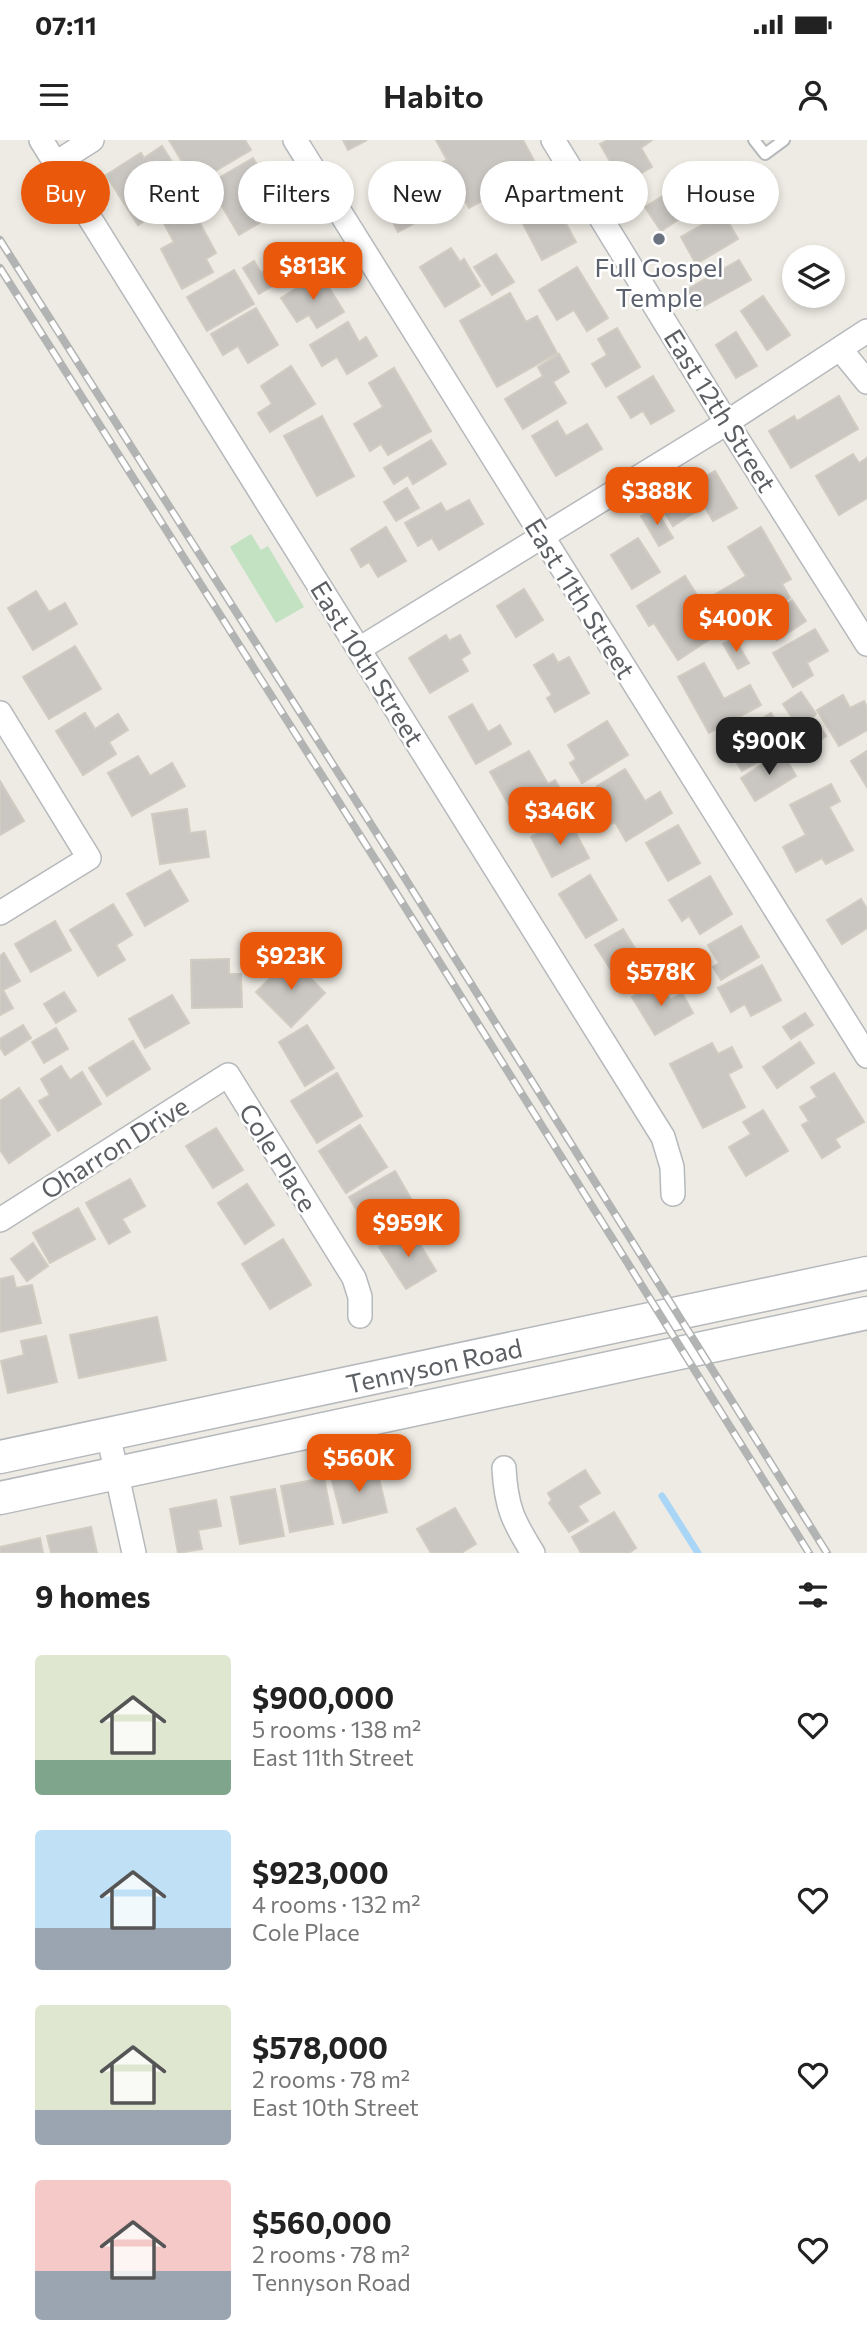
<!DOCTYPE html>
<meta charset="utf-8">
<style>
:root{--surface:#fff;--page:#f6f6f6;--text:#222;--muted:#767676;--accent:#ea580c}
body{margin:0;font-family:Commissioner,sans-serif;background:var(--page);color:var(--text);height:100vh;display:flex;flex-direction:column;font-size:26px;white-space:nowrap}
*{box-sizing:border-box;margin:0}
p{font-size:23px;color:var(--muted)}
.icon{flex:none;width:38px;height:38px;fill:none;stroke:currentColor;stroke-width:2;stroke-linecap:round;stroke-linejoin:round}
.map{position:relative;height:1413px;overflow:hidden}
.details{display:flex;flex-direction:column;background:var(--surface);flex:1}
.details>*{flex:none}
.guide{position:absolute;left:21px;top:21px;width:826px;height:63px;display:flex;gap:14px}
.tools{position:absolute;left:782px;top:105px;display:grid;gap:14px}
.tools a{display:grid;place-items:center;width:63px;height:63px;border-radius:50%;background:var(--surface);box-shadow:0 4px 10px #0003;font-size:35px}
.price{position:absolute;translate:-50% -60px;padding:0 16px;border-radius:14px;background:var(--accent);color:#fff;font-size:23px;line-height:46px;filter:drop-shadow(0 2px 4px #0008)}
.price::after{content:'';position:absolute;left:50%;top:42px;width:21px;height:16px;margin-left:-10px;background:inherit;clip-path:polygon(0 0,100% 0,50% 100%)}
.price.on{background:#222;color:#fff}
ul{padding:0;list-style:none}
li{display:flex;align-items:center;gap:21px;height:175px;padding:0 35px}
li span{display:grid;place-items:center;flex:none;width:196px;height:140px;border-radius:7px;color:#555}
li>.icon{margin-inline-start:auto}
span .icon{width:84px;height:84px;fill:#fffc;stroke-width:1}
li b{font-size:30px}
h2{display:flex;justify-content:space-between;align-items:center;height:84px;padding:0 35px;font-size:30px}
.chip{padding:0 24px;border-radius:32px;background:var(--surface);box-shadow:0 4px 10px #0003;font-size:24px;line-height:63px}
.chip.on{background:var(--accent);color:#fff}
.status{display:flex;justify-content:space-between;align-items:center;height:49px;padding:0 35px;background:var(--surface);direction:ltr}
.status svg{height:19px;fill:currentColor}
header{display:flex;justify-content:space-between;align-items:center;height:91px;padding:0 35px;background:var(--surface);font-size:32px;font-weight:600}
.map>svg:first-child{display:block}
</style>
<div class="status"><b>07:11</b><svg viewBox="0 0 49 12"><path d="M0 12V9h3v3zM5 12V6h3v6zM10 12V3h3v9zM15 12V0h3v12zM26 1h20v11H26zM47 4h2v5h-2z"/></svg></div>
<header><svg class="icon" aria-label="menu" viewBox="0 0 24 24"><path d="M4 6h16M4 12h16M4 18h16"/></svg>Habito<svg class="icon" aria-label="person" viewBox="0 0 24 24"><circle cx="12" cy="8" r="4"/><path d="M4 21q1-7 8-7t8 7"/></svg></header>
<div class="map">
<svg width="867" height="1413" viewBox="0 0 867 1413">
<rect width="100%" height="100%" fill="#edebe3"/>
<polygon fill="#c2e2c2" points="251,394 261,410 268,406 304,467 276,483 230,407"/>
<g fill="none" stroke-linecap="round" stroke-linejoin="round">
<polyline stroke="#a9d6f7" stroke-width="7" points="662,1356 698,1413"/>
</g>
<g fill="#cac7c2" stroke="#d1ccc2" stroke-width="2">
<polygon points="169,0 245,0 251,10 207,36 201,26 189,33"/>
<polygon points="343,0 367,0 348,10"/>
<polygon points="436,0 523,0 539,30 469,68 443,22 447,20"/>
<polygon points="608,0 652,0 641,8 652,27 623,44 600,4"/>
<polygon points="162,6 179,33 153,50 165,68 138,85 106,35 141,13 144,18"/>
<polygon points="253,18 271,48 274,46 286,67 239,95 220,63 209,70 198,50"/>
<polygon points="425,34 443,68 398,92 387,71 413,57 406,44"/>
<polygon points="688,40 703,63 661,91 645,67"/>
<polygon points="525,48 539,74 556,65 576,102 542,120 509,57"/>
<polygon points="182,66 184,71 191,67 216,113 206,119 213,132 182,149 161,109 174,102 161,78"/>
<polygon points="723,73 738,99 696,124 681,97"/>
<polygon points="451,108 460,122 464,119 480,146 445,167 420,127"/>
<polygon points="298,110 307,125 259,154 243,128 254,121 261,133"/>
<polygon points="496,114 514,142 492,155 474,127"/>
<polygon points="739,120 751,140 697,170 686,150"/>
<polygon points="577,127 608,178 587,191 574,170 557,180 539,150"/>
<polygon points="234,130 254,164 207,191 187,157"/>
<polygon points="320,133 344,172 317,188 309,175 297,182 281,158"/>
<polygon points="510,153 526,182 537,176 557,213 497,247 460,181"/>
<polygon points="763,156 790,195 767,210 741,171"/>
<polygon points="256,168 278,205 248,223 238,206 223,215 211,194"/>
<polygon points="348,182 359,202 366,197 377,216 347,234 337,217 322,226 310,205"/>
<polygon points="617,188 640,227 606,247 592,224 607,215 598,199"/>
<polygon points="736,192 757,226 736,238 716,205"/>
<polygon points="559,214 569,232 553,242 566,263 523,289 505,259 543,236 538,227"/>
<polygon points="291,226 315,264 270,292 258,273 272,264 261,246"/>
<polygon points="394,228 431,291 388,315 381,304 370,311 354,284 383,267 369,243"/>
<polygon points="653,236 674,271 651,284 643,271 631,278 618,257"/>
<polygon points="839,256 858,289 791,328 769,291 794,276 797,281"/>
<polygon points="322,276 354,336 317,356 284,296"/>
<polygon points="557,281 566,296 587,284 602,309 556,336 532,296"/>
<polygon points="431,300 446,324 413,344 408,335 394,344 384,328"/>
<polygon points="853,314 859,323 867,318 867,358 839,375 816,336"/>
<polygon points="715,331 737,368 713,381 692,345"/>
<polygon points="407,348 419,368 396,381 384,362"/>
<polygon points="682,352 695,372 673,386 660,365"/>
<polygon points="469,360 483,384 439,410 432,398 418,406 405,383 441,363 446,372"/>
<polygon points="655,368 673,398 659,406 641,376"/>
<polygon points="386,387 406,421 378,437 369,422 361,427 351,409"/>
<polygon points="761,387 791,439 782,444 790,458 748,482 741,470 728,478 714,455 746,436 728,407"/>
<polygon points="638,398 660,432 632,449 611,415"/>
<polygon points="685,436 703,465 696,469 713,497 678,520 654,483 649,486 637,466"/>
<polygon points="524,449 543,480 516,497 497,466"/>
<polygon points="36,451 49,472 65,463 77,484 33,510 8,468"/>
<polygon points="792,460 806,481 777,500 763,478"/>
<polygon points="815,489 828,511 807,523 813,535 793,547 773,513"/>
<polygon points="446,495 449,501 460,495 470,513 461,519 468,531 430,553 409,518"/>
<polygon points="734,498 749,523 738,529 723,504"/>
<polygon points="75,506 101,549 49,579 23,537"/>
<polygon points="553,514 558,523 569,517 589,553 555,572 547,558 552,555 534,525"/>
<polygon points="704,523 724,559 750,545 761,565 709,593 678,537"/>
<polygon points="801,552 816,574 813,577 826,596 811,606 783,564"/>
<polygon points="843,555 850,568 864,561 867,567 867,590 839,606 817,570"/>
<polygon points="472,564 488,592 500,585 511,604 476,624 449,577"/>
<polygon points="85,573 95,589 118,574 128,590 109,602 116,614 83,635 56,591"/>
<polygon points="771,573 789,603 742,631 724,602"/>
<polygon points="607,581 628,615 582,643 570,623 576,619 568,605"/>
<polygon points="529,611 548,644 555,640 564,656 518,681 490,632"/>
<polygon points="867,611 867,647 851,621"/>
<polygon points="782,612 796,636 755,661 741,638"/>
<polygon points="138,616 150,636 172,623 185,646 132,676 108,633"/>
<polygon points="625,629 645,661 660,652 672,673 626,701 615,682 607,686 593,663 603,657 597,646"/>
<polygon points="0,641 24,681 0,695"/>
<polygon points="831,644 840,661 829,667 853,710 826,724 822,718 796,732 783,707 806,695 790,665"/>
<polygon points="187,669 190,693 205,691 209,717 160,724 152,674"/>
<polygon points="568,678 589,718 552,737 531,697"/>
<polygon points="678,685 700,723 668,741 646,703"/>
<polygon points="170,730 188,761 145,786 127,754"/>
<polygon points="590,735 617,780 586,798 559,754"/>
<polygon points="710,736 732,774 700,794 689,776 682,781 669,760"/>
<polygon points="861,759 867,769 867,788 842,804 827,780"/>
<polygon points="113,764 132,795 116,805 125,820 98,836 70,790"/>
<polygon points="55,781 71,810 31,832 15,804"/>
<polygon points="741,786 759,817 721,840 713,827 719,823 708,805"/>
<polygon points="623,789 645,825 618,841 595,805"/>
<polygon points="4,813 20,841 3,850 13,868 0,875 0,816"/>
<polygon points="291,818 325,853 291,887 256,852"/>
<polygon points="229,819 229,834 241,834 242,867 192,868 191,820"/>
<polygon points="762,825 781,860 751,876 745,864 731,872 718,848"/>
<polygon points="659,841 670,860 682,853 693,873 655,895 632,857"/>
<polygon points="64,852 76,871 56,883 44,864"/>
<polygon points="172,855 189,883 145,908 129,879"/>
<polygon points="805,873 813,885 791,899 783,887"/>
<polygon points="23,885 31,898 5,915 0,907 0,899"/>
<polygon points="307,885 334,928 305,946 279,902"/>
<polygon points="56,888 68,909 44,923 32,902"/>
<polygon points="133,901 150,929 107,956 89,928"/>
<polygon points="800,902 814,923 777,948 763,927"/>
<polygon points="712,903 718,914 732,907 742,927 728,934 745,967 703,988 670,924"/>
<polygon points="61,926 70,940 82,932 101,964 58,991 39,961 50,955 41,939"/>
<polygon points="337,933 362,976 317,1003 291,961"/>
<polygon points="834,933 864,982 835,999 840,1007 822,1018 802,985 809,981 800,967 817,957 811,947"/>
<polygon points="19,948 50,995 9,1023 0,1010 0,961"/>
<polygon points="763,970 788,1011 746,1036 729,1007 751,994 743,982"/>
<polygon points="360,985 387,1027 346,1053 319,1011"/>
<polygon points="216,988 243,1030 213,1048 186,1006"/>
<polygon points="395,1031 420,1074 374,1099 349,1057"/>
<polygon points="130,1039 145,1066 122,1079 130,1092 109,1104 86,1063"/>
<polygon points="247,1044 274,1085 245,1104 218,1063"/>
<polygon points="78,1068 95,1099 50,1123 33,1093"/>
<polygon points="410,1088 436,1131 406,1149 379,1107"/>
<polygon points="283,1099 311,1145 270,1169 242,1124"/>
<polygon points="33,1103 48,1126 27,1141 11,1119"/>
<polygon points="13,1136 16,1148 32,1145 41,1183 0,1192 0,1139"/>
<polygon points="157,1177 166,1220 79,1238 70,1195"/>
<polygon points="46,1196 57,1242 8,1253 1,1221 24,1215 21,1201"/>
<polygon points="376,1326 387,1372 343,1383 331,1337"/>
<polygon points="585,1330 600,1353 578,1366 588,1381 569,1392 549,1363 552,1360 548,1353"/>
<polygon points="324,1338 333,1384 290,1392 281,1346"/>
<polygon points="275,1349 284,1396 240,1404 231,1357"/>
<polygon points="216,1360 221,1386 198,1390 202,1409 178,1413 170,1369"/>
<polygon points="455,1368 476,1404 461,1413 431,1413 417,1389"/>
<polygon points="614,1372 636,1408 629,1413 581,1413 572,1397"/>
<polygon points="91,1387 97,1413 51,1413 47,1396"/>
<polygon points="40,1398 43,1413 0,1413 0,1407"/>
</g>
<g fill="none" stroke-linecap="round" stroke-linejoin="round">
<g stroke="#b6b9bc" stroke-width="14">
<polyline id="service" points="754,0 765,14 784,0"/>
</g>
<g stroke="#b6b9bc" stroke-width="26">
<g id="minor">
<polyline points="41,0 663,997 672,1027 673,1054"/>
<polyline points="295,0 867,916"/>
<polyline points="553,0 712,259 867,504"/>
<polyline points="56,23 92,0"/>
<polyline points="841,210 867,242"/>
<polyline points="359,509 712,292 867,191"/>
<polyline points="0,573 89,718 0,773"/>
<polyline points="0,1080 228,935 354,1138 360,1157 360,1176"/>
<polyline points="108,1294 134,1413"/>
<path d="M504 1328C506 1367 513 1381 533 1413"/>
</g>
</g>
<g stroke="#b5b8bc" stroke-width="35">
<g id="secondary">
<polyline points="0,1317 867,1133"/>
<polyline points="0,1358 867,1173"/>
</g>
</g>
<use href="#service" stroke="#fff" stroke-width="10"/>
<use href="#minor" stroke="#fff" stroke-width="23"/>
<use href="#secondary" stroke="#fff" stroke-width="32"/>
<g stroke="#b2b3b3" stroke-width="8">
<g id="rail">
<polyline points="0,100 393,719 827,1413"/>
<polyline points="0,128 380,727 809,1413"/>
</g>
</g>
<use href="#rail" stroke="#fff" stroke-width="5" stroke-dasharray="16" stroke-linecap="butt"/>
</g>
<circle fill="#6b7280" stroke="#fff" stroke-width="2.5" cx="659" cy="99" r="7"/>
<g text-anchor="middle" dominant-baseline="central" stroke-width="5" stroke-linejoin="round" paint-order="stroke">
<g font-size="26" fill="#5b616d" stroke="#fff">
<text x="659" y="126">Full Gospel<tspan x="659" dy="30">Temple</tspan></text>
</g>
<g font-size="26" fill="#5c5f63" stroke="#fff">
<text transform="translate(721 270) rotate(58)">East 12th Street</text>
<text transform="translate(581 458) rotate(58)">East 11th Street</text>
<text transform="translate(368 523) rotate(58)">East 10th Street</text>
<text transform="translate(114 1007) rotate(-32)">Oharron Drive</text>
<text transform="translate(279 1017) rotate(58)">Cole Place</text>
<text transform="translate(434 1225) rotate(-12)">Tennyson Road</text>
</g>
</g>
</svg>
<div class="tools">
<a><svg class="icon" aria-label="layers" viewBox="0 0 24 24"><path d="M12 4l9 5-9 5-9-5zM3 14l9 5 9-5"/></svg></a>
</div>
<b class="price" style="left:313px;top:162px">$813K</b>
<b class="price" style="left:657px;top:387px">$388K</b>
<b class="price" style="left:736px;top:514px">$400K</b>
<b class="price on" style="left:769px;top:637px">$900K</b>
<b class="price" style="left:560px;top:707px">$346K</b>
<b class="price" style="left:291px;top:852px">$923K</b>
<b class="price" style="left:661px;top:868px">$578K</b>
<b class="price" style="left:408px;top:1119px">$959K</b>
<b class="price" style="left:359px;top:1354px">$560K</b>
<div class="guide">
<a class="chip on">Buy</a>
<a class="chip">Rent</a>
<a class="chip">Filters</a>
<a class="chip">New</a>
<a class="chip">Apartment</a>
<a class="chip">House</a>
</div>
</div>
<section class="details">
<h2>9 homes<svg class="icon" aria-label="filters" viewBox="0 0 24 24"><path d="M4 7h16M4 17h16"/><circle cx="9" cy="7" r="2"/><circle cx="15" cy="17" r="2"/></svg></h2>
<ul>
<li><span style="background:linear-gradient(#dfe7d0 75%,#7fa58c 0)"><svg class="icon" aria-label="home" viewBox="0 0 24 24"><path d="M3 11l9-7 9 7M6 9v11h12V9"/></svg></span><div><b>$900,000</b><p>5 rooms · 138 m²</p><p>East 11th Street</p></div><svg class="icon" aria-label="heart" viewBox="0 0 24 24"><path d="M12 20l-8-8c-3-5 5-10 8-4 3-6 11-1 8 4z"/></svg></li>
<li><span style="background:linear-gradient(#bfe0f5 70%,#9aa5b1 0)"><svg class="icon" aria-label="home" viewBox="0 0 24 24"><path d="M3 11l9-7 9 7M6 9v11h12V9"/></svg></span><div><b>$923,000</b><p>4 rooms · 132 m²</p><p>Cole Place</p></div><svg class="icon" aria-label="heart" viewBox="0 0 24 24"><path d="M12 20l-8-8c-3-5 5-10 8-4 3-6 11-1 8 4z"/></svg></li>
<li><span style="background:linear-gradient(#dfe7d0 75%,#9aa5b1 0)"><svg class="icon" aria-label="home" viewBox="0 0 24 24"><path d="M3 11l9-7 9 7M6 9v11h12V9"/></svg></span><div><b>$578,000</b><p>2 rooms · 78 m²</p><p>East 10th Street</p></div><svg class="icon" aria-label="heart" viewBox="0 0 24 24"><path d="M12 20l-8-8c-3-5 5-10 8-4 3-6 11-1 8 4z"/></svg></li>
<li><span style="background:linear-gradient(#f6c9c9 65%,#9aa5b1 0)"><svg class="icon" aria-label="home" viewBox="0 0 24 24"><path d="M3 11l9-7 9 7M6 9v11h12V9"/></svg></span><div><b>$560,000</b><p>2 rooms · 78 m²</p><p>Tennyson Road</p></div><svg class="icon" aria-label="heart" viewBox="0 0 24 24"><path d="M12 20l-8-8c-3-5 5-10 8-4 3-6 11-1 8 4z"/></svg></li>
</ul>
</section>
